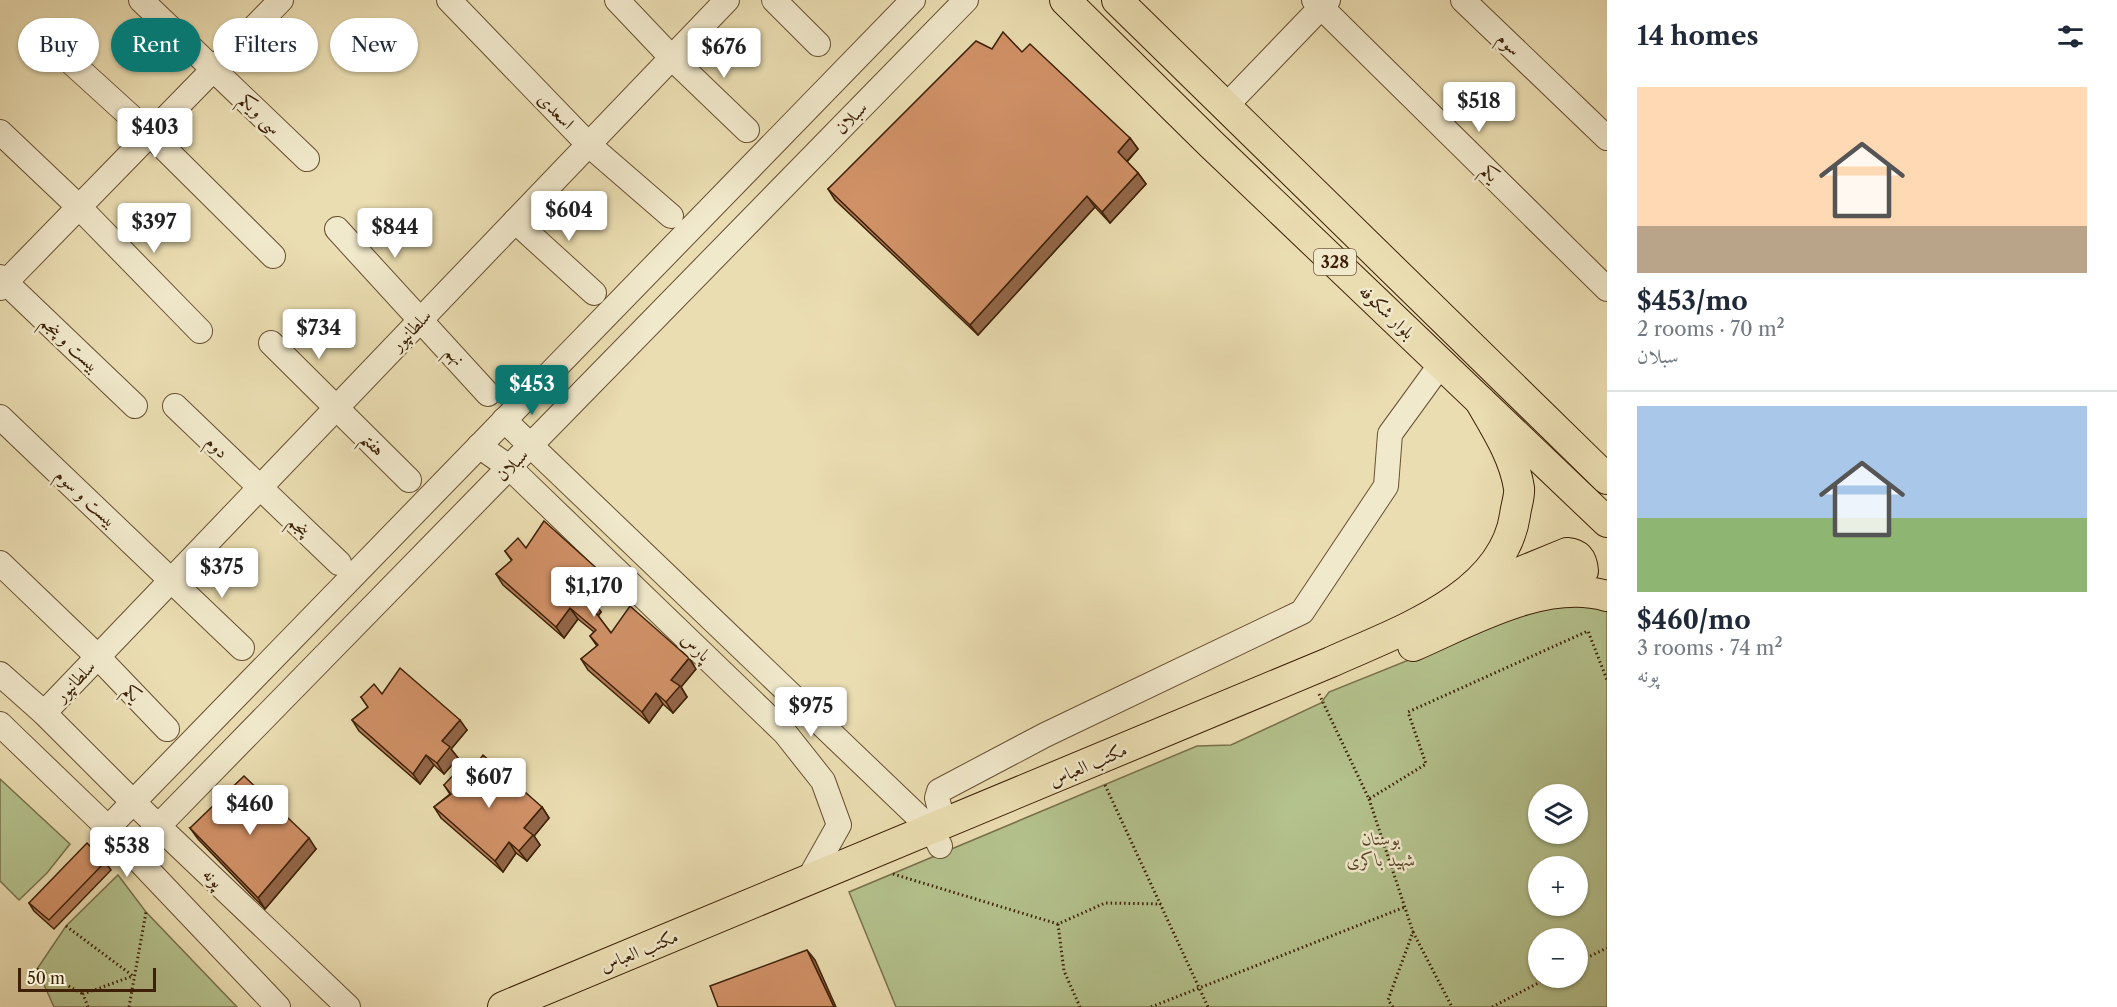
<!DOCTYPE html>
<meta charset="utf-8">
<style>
:root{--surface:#fff;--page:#f2f2f3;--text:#1f2937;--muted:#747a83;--line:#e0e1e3;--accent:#0f766e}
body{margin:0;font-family:"Libre Caslon Text",Amiri,serif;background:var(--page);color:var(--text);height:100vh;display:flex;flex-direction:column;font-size:22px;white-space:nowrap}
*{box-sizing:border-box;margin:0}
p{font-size:20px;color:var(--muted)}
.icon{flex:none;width:33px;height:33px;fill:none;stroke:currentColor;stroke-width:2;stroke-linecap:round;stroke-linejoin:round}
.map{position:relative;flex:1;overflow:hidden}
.details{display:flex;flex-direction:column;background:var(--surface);width:510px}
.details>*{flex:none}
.banner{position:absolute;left:18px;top:18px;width:570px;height:54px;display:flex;gap:12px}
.controls{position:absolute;left:1528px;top:784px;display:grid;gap:12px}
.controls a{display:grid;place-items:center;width:60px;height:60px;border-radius:50%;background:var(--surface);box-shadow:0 2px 4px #0004;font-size:30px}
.scale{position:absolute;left:18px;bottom:15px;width:138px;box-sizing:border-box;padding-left:6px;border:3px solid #3d2006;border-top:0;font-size:16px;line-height:21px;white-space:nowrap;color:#3d2006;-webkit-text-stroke:4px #f1e9cc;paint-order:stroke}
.price{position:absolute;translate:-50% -51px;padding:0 14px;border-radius:6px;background:#fff;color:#222;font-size:20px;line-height:39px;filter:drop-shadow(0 2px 3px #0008)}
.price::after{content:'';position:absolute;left:50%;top:36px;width:18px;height:14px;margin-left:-9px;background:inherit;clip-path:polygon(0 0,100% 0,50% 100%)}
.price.current{background:var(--accent);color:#fff}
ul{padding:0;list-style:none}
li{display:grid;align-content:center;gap:12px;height:318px;padding:0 30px}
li+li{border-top:2px solid var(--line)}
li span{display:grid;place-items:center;height:186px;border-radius:0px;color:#555}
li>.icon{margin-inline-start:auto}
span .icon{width:108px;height:108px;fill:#fffc;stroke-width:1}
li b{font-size:26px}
h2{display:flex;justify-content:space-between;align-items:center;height:72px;padding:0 30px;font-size:26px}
.tag{padding:0 21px;border-radius:27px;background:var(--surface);box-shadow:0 2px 4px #0004;font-size:21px;line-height:54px}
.tag.current{background:var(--accent);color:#fff}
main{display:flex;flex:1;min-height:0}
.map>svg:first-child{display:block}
</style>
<main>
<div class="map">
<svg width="1607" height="1007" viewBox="0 0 1607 1007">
<rect width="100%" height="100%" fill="#eaddb1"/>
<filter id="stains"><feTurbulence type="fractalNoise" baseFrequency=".00333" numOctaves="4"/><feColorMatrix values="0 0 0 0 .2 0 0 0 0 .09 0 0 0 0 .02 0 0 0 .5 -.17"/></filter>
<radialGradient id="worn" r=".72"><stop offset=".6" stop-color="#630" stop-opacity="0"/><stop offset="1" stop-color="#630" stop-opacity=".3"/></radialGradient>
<g fill="#b4c28d" stroke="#78714a" stroke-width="1.5" fill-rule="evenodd">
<path d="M1607 604V1007H896L849 892 1197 746 1231 745 1321 703 1329 692 1543 606ZM1539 795H1578V834H1539ZM1539 867H1578V906H1539ZM1539 939H1578V978H1539Z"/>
<polygon points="0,779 70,844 47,873 19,900 0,881"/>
<polygon points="118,875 146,912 237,1007 54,1007 37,969 66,926"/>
</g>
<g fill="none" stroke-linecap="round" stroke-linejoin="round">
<g stroke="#684f31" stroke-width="26">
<g id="minor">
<polyline points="141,0 307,159"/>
<polyline points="449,0 589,145 671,216"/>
<polyline points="617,0 672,58 747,130"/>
<polyline points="774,0 818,44"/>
<polyline points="1314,0 1607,289"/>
<polyline points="1463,0 1607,138"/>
<polyline points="39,33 150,134 273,256"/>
<polyline points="1226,106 1328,0"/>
<polyline points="0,132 79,207 200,331"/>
<polyline points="515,221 594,293"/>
<polyline points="337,229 488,394"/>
<polyline points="0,277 135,406"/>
<polyline points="0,288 281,0"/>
<polyline points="271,343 409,480"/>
<polyline points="175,406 339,563"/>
<polyline points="0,417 242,648"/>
<polyline points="504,420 932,830 940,846"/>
<polyline points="479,446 509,467 785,733 823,781 839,825 807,882"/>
<polyline points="0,563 98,657 167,729"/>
<polyline points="0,674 44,713 133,802 348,1007"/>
<polyline points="44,713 727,0"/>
<polyline points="0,724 108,828 278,1007"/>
<polyline points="944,825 937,798 939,791 1045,735 1302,612 1386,486 1390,434 1441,364"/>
<polyline points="108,828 913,0"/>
<polyline points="132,853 966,0"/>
</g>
</g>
<g stroke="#3d2006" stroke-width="32">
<g id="major">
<polyline points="1065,0 1210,143 1607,522"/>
<polyline points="1117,0 1607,479"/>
<path d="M1472 592 1567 553C1578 554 1582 559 1583 571L1576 580 1550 591"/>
<path d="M1413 646C1469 622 1544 578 1607 596"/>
<path d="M503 1007 1331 662C1397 632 1503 597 1515 515 1516 506 1520 496 1519 488 1514 456 1495 427 1480 401"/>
</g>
</g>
<g stroke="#3d2006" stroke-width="3" stroke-dasharray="1.5 3" stroke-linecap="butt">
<polyline points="1319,694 1369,799 1426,764 1408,712 1588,631 1607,680"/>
<polyline points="1105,785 1208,1007"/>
<polyline points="1369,799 1413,932"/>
<polyline points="893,874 1058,924 1105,903 1161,904"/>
<polyline points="1058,924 1064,971 1080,1007"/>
<polyline points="66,926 133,976"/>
<polyline points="1578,962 1607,948"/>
<polyline points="37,969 83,994"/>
<polyline points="88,1007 83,994 133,976"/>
<polyline points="129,1007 146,912"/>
<polyline points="1151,1007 1405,907"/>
<polyline points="1393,1007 1388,1000 1413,932 1452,1007"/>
<polyline points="1492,1007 1548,978"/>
</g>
<use href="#minor" stroke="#f1e9cc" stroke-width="24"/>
<use href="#major" stroke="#eaddb1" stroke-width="30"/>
</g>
<g fill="#b47d59" stroke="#3d2006" stroke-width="1.5">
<polygon points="992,49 1022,52 1130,138 1138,149 1127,162 1138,173 1146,184 1110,223 1095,207 978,335 835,200 828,189"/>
<polygon points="526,548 603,574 610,585 595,603 601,612 598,616 611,633 689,658 696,669 681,687 687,697 673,713 663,704 649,723 588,670 581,659 597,646 590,636 594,632 578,619 564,638 503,585 496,574 512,561 505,551"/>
<polygon points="382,694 467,730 451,749 458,758 444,774 434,765 420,784 359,731 352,720 368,707 361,697"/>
<polygon points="464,781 542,807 549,818 534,836 540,845 527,861 516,853 503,872 441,818 434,807 450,794 444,785"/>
<polygon points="190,828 316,849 265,909 198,839"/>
<polygon points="105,862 111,870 54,929 34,911 29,903"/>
</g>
<g fill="#926648" stroke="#3d2006" stroke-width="1.5">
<polygon points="1130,138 1138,149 1125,163 1118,152"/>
<polygon points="1138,173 1146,184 1110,223 1102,212"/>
<polygon points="1087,196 1095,207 978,335 970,325"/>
<polygon points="603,574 610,585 595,603 601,612 598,616 590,605 585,595"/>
<polygon points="570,608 578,619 564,638 556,627"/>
<polygon points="689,658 696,669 681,687 687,697 673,713 666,702 671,680"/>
<polygon points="656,693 663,704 649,723 642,712"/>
<polygon points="460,720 467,730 451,749 458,758 444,774 437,763 442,741"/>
<polygon points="426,755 434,765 420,784 413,774"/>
<polygon points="542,807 549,818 534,836 540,845 527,861 519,851 524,828"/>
<polygon points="309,838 316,849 265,909 258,898"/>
<polygon points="509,842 516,853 503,872 495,861"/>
<polygon points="807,950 815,960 836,1007 834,1007"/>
</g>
<g fill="#d19167" stroke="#3d2006" stroke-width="1.5">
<polygon points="1003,32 1022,52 1030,44 1130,138 1118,152 1138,173 1102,212 1087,196 970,325 828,189 976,41 992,49"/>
<polygon points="544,521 603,574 585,595 594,601 590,605 611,633 630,606 689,658 671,680 680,686 666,702 656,693 642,712 581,659 598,645 590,636 596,630 570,608 556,627 496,574 512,560 505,551 518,538 526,548"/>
<polygon points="400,668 460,720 442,741 450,747 437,763 426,755 413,774 352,720 368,707 361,697 374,684 382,694"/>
<polygon points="483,755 542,807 524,828 533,835 519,851 509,842 495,861 434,807 451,794 444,785 457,771 464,781"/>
<polygon points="244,776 309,838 258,898 190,828"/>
<polygon points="87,843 105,862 49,920 29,903"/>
<polygon points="807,950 834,1007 718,1007 710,986"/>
</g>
<g text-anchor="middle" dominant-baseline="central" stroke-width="5" stroke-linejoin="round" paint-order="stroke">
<rect fill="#f1e9cc" stroke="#735c41" stroke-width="1.5" x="1314" y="249" width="42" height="26" rx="4.5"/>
<g font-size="16" font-weight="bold" fill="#3d2006">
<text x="1335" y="262">328</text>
</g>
<g font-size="18" fill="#3d2006" stroke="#f1e9cc">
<text transform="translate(1509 44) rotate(44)">سوم</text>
<text transform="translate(556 111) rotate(46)">اسعدی</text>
<text transform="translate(260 114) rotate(44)">سی ویکم</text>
<text transform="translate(851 118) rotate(-46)">سبلان</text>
<text transform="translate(1490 173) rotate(45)">یکم</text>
<text transform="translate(1387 312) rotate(44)">بلوار شکوفه</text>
<text transform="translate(411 330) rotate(-46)">سلطانپور</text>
<text transform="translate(70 344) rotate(43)">بیست و پنجم</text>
<text transform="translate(455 356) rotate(49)">نهم</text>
<text transform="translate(373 444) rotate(45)">هفتم</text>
<text transform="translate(217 447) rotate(44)">دوم</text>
<text transform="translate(512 465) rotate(-46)">سبلان</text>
<text transform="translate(86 498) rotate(43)">بیست و سوم</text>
<text transform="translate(299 526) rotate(43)">پنجم</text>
<text transform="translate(696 647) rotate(44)">پارس</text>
<text transform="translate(75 681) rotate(-46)">سلطانپور</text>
<text transform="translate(132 693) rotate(46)">یکم</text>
<text transform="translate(1088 765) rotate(-23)">مکتب العباس</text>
<text transform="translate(213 878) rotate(44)">پونه</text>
<text transform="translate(639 951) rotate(-22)">مکتب العباس</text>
</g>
<g font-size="18" font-style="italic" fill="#5b4828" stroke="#f1e9cc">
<text x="1381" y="839">بوستان<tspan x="1381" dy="21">شهید باکری</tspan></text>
</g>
</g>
<rect width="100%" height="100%" filter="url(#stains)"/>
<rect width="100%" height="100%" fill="url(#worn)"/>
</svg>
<div class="controls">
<a><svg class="icon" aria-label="layers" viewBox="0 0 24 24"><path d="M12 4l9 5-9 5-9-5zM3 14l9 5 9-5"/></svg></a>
<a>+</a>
<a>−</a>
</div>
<div class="scale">50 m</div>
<b class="price" style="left:724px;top:79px">$676</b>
<b class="price" style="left:1479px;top:133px">$518</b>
<b class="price" style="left:155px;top:159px">$403</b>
<b class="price" style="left:569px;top:242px">$604</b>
<b class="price" style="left:154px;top:254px">$397</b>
<b class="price" style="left:395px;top:259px">$844</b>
<b class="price" style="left:319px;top:360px">$734</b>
<b class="price current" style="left:532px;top:416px">$453</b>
<b class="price" style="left:222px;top:599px">$375</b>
<b class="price" style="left:594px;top:618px">$1,170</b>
<b class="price" style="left:811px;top:738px">$975</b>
<b class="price" style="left:489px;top:809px">$607</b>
<b class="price" style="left:250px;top:836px">$460</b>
<b class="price" style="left:127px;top:878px">$538</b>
<div class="banner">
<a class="tag">Buy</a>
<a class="tag current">Rent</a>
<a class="tag">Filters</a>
<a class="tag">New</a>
</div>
</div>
<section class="details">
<h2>14 homes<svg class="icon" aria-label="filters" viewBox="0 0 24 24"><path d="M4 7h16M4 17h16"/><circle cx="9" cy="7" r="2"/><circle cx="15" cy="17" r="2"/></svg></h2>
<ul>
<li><span style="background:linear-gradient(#ffd9b3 75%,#b9a48a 0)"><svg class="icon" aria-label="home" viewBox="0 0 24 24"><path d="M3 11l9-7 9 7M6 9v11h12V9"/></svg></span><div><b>$453/mo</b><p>2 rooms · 70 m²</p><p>سبلان</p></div></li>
<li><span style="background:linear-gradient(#a9c7e8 60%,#8fb573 0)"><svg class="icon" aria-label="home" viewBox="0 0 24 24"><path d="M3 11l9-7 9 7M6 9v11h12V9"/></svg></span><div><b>$460/mo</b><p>3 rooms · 74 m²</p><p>پونه</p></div></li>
</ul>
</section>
</main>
